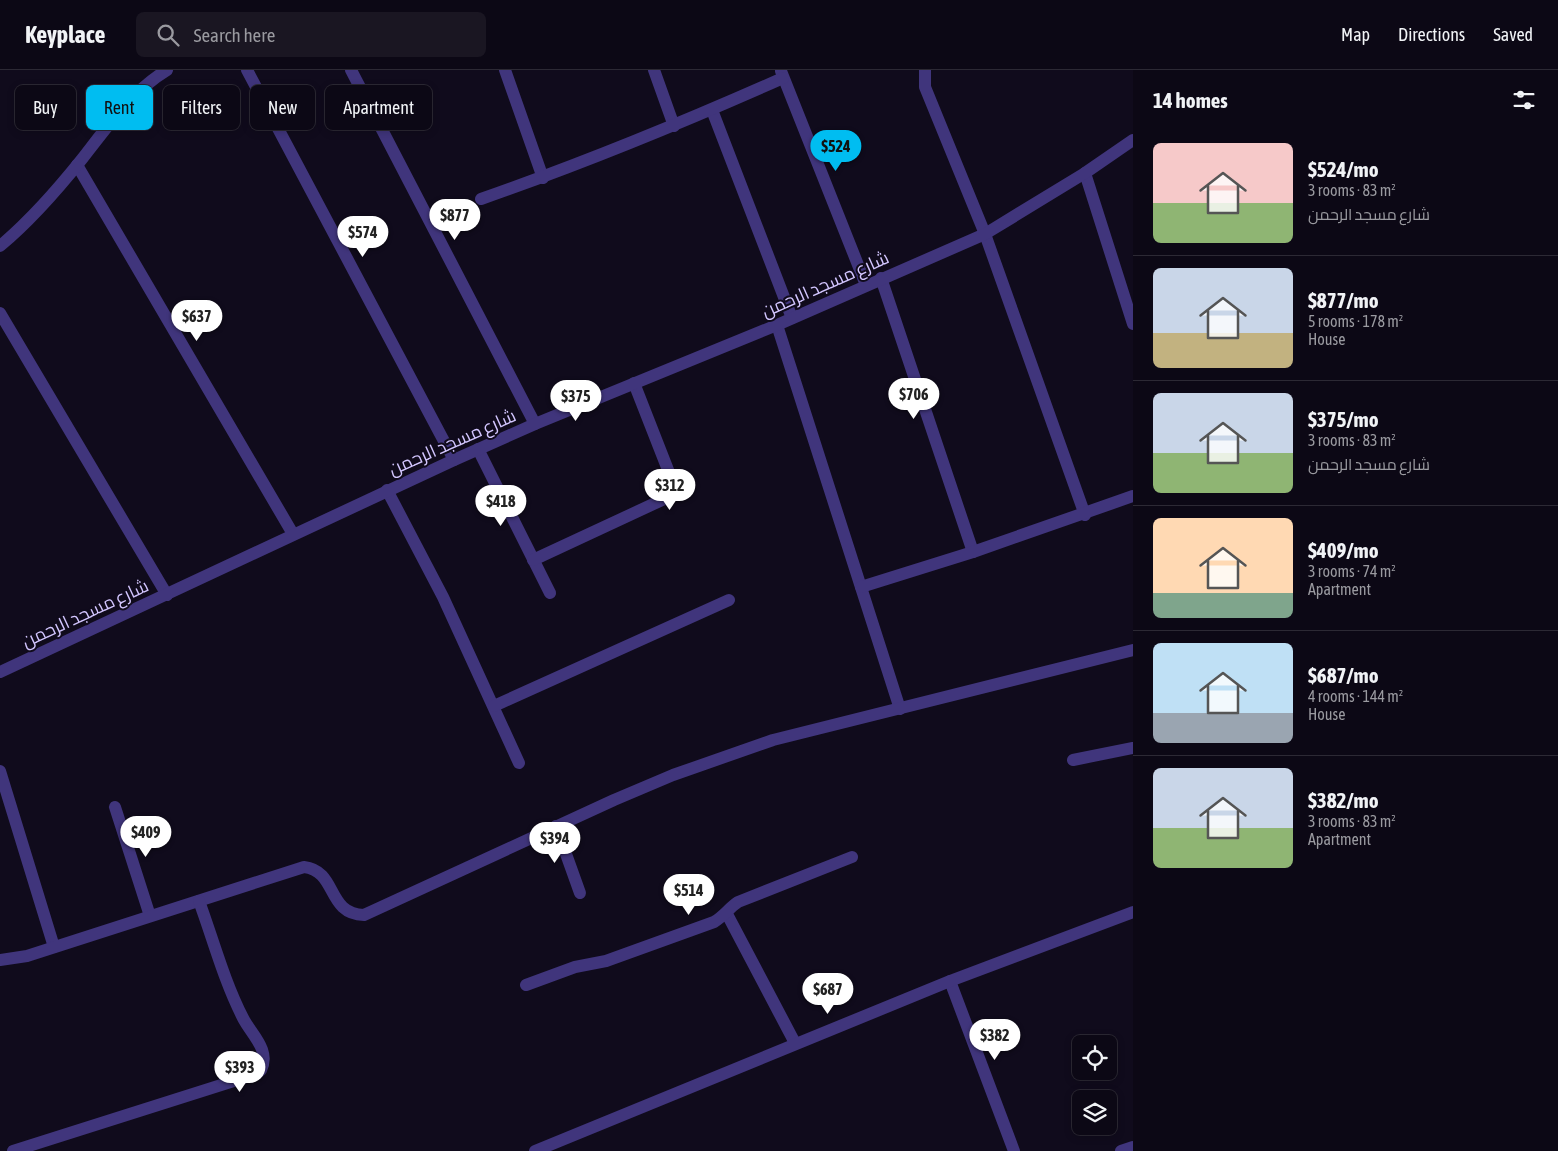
<!DOCTYPE html>
<meta charset="utf-8">
<style>
:root{--surface:#0c0815;--page:#1a1622;--text:#f1f3f6;--muted:#9a9aa0;--line:#2c2934;--accent:#00bdf1}
body{margin:0;font-family:"Asap Condensed",Cairo,sans-serif;background:var(--page);color:var(--text);height:100vh;display:flex;flex-direction:column;font-size:19px;white-space:nowrap}
*{box-sizing:border-box;margin:0}
p{font-size:16px;color:var(--muted)}
.icon{flex:none;width:28px;height:28px;fill:none;stroke:currentColor;stroke-width:2;stroke-linecap:round;stroke-linejoin:round}
.map{position:relative;flex:1;overflow:hidden}
.panel{display:flex;flex-direction:column;background:var(--surface);width:425px}
.panel>*{flex:none}
.hud{position:absolute;left:15px;top:15px;width:475px;height:45px;display:flex;gap:10px}
.fabs{position:absolute;left:1072px;top:965px;display:grid;gap:10px}
.fabs a{display:grid;place-items:center;width:45px;height:45px;border-radius:8px;background:var(--surface);box-shadow:0 2px 8px #0003,0 0 0 1px var(--line);font-size:25px}
.price{position:absolute;translate:-50% -42px;padding:0 11px;border-radius:18px;background:#fff;color:#222;font-size:16px;line-height:32px;filter:drop-shadow(0 1px 2px #0008)}
.price::after{content:'';position:absolute;left:50%;top:30px;width:15px;height:11px;margin-left:-8px;background:inherit;clip-path:polygon(0 0,100% 0,50% 100%)}
.price.current{background:var(--accent);color:#111}
ul{padding:0;list-style:none}
li{display:flex;align-items:center;gap:15px;height:125px;padding:0 20px}
li+li{border-top:1px solid var(--line)}
li span{display:grid;place-items:center;flex:none;width:140px;height:100px;border-radius:8px;color:#555}
li>.icon{margin-inline-start:auto}
span .icon{width:60px;height:60px;fill:#fffc;stroke-width:1}
li b{font-size:21px}
h2{display:flex;justify-content:space-between;align-items:center;height:60px;padding:0 20px;font-size:21px}
.pill{padding:0 18px;border-radius:8px;background:var(--surface);box-shadow:0 2px 8px #0003,0 0 0 1px var(--line);font-size:18px;line-height:45px}
.pill.current{background:var(--accent);color:#111}
header{display:flex;align-items:center;gap:30px;box-sizing:border-box;height:70px;padding:0 25px;background:var(--surface);border-bottom:1px solid var(--line)}
header strong{font-size:24px}
nav{display:flex;gap:28px;margin-inline-start:auto;font-size:18px}
.search{width:350px;height:45px;background:var(--page);display:flex;align-items:center;gap:12px;box-sizing:border-box;padding:0 18px;border-radius:8px;color:var(--muted);font-size:19px}
main{display:flex;flex:1;min-height:0}
.map>svg:first-child{display:block}
</style>
<header>
<strong>Keyplace</strong>
<div class="search"><svg class="icon" aria-label="search" viewBox="0 0 24 24"><circle cx="10" cy="10" r="6"/><path d="M15 15l6 6"/></svg>Search here</div>
<nav><a>Map</a><a>Directions</a><a>Saved</a></nav>
</header>
<main>
<div class="map">
<svg width="1133" height="1081" viewBox="0 0 1133 1081">
<rect width="100%" height="100%" fill="#100b1c"/>
<g fill="none" stroke-linecap="round" stroke-linejoin="round">
<g stroke="#40357c" stroke-width="12">
<polyline points="247,0 454,390"/>
<polyline points="351,0 535,354"/>
<polyline points="505,0 543,108"/>
<polyline points="654,0 674,56"/>
<polyline points="925,0 925,17 985,164 1085,445"/>
<polyline points="781,1 866,215"/>
<polyline points="712,40 792,248"/>
<polyline points="77,95 293,464"/>
<polyline points="1085,103 1133,254"/>
<path d="M481 129C584 93 684 52 783 8"/>
<path d="M0 176C30 151 58 119 82 89 107 57 132 21 167 0"/>
<polyline points="881,208 973,482"/>
<polyline points="0,243 167,525"/>
<polyline points="777,255 900,639"/>
<polyline points="478,379 550,523"/>
<polyline points="387,420 443,527 519,693"/>
<path d="M533 490 662 430C671 423 673 417 670 405L634 313"/>
<polyline points="861,517 973,482 1133,426"/>
<polyline points="0,602 454,390 535,354 777,255 985,164 1085,103 1133,70"/>
<polyline points="494,636 729,530"/>
<polyline points="1073,690 1133,678"/>
<polyline points="0,701 54,877"/>
<polyline points="115,737 150,846"/>
<polyline points="556,756 580,823"/>
<polyline points="727,844 795,973"/>
<path d="M0 890 27 886 304 797C338 801 326 844 364 845L614 730 673 705 773 670 1133 580"/>
<polyline points="950,911 1014,1081"/>
<path d="M526 915 575 897 606 891 714 852C724 846 729 838 738 832L852 787"/>
<path d="M13 1081 256 1004 261 1000C271 980 251 964 243 948 224 911 213 869 199 831"/>
<polyline points="535,1081 950,911 1133,842"/>
<polyline points="1121,1081 1133,1077"/>
</g>
</g>
<g text-anchor="middle" dominant-baseline="central" stroke-width="4" stroke-linejoin="round" paint-order="stroke">
<g font-size="18" fill="#d3c6ff" stroke="#100b1c">
<text transform="translate(825 214) rotate(-24)">شارع مسجد الرحمن</text>
<text transform="translate(452 372) rotate(-24)">شارع مسجد الرحمن</text>
<text transform="translate(85 543) rotate(-25)">شارع مسجد الرحمن</text>
</g>
</g>
</svg>
<div class="fabs">
<a><svg class="icon" aria-label="locate" viewBox="0 0 24 24"><circle cx="12" cy="12" r="6"/><path d="M12 2v4M12 18v4M2 12h4M18 12h4"/></svg></a>
<a><svg class="icon" aria-label="layers" viewBox="0 0 24 24"><path d="M12 4l9 5-9 5-9-5zM3 14l9 5 9-5"/></svg></a>
</div>
<b class="price current" style="left:836px;top:102px">$524</b>
<b class="price" style="left:455px;top:171px">$877</b>
<b class="price" style="left:363px;top:188px">$574</b>
<b class="price" style="left:197px;top:272px">$637</b>
<b class="price" style="left:914px;top:350px">$706</b>
<b class="price" style="left:576px;top:352px">$375</b>
<b class="price" style="left:670px;top:441px">$312</b>
<b class="price" style="left:501px;top:457px">$418</b>
<b class="price" style="left:146px;top:788px">$409</b>
<b class="price" style="left:555px;top:794px">$394</b>
<b class="price" style="left:689px;top:846px">$514</b>
<b class="price" style="left:828px;top:945px">$687</b>
<b class="price" style="left:995px;top:991px">$382</b>
<b class="price" style="left:240px;top:1023px">$393</b>
<div class="hud">
<a class="pill">Buy</a>
<a class="pill current">Rent</a>
<a class="pill">Filters</a>
<a class="pill">New</a>
<a class="pill">Apartment</a>
</div>
</div>
<section class="panel">
<h2>14 homes<svg class="icon" aria-label="filters" viewBox="0 0 24 24"><path d="M4 7h16M4 17h16"/><circle cx="9" cy="7" r="2"/><circle cx="15" cy="17" r="2"/></svg></h2>
<ul>
<li><span style="background:linear-gradient(#f6c9c9 60%,#8fb573 0)"><svg class="icon" aria-label="home" viewBox="0 0 24 24"><path d="M3 11l9-7 9 7M6 9v11h12V9"/></svg></span><div><b>$524/mo</b><p>3 rooms · 83 m²</p><p>شارع مسجد الرحمن</p></div></li>
<li><span style="background:linear-gradient(#c9d6e8 65%,#c2b280 0)"><svg class="icon" aria-label="home" viewBox="0 0 24 24"><path d="M3 11l9-7 9 7M6 9v11h12V9"/></svg></span><div><b>$877/mo</b><p>5 rooms · 178 m²</p><p>House</p></div></li>
<li><span style="background:linear-gradient(#c9d6e8 60%,#8fb573 0)"><svg class="icon" aria-label="home" viewBox="0 0 24 24"><path d="M3 11l9-7 9 7M6 9v11h12V9"/></svg></span><div><b>$375/mo</b><p>3 rooms · 83 m²</p><p>شارع مسجد الرحمن</p></div></li>
<li><span style="background:linear-gradient(#ffd9b3 75%,#7fa58c 0)"><svg class="icon" aria-label="home" viewBox="0 0 24 24"><path d="M3 11l9-7 9 7M6 9v11h12V9"/></svg></span><div><b>$409/mo</b><p>3 rooms · 74 m²</p><p>Apartment</p></div></li>
<li><span style="background:linear-gradient(#bfe0f5 70%,#9aa5b1 0)"><svg class="icon" aria-label="home" viewBox="0 0 24 24"><path d="M3 11l9-7 9 7M6 9v11h12V9"/></svg></span><div><b>$687/mo</b><p>4 rooms · 144 m²</p><p>House</p></div></li>
<li><span style="background:linear-gradient(#c9d6e8 60%,#8fb573 0)"><svg class="icon" aria-label="home" viewBox="0 0 24 24"><path d="M3 11l9-7 9 7M6 9v11h12V9"/></svg></span><div><b>$382/mo</b><p>3 rooms · 83 m²</p><p>Apartment</p></div></li>
</ul>
</section>
</main>
